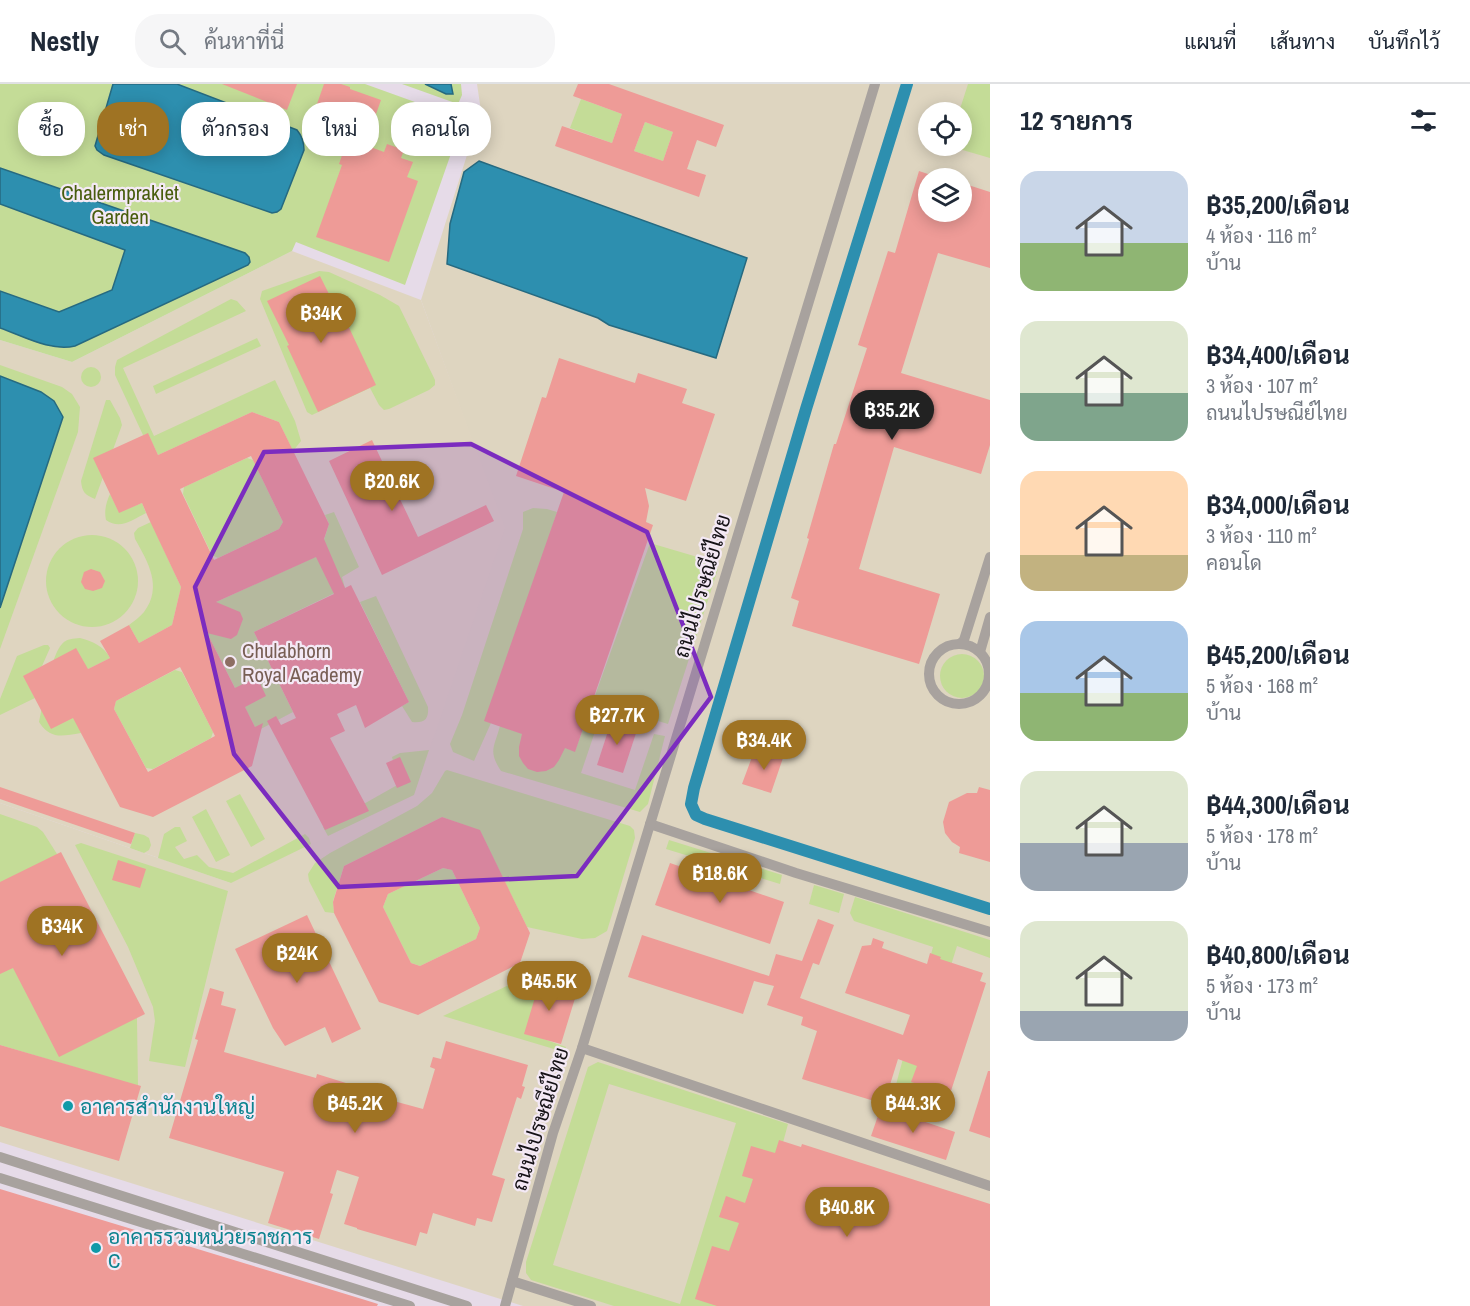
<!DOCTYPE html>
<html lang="th">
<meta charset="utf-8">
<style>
:root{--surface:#fff;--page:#f6f6f7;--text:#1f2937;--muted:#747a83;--line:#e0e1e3;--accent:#9f7323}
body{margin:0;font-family:"Archivo Narrow",Sarabun,sans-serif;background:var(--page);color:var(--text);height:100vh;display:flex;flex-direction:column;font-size:22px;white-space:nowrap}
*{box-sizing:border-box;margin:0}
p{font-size:20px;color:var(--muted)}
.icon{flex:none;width:33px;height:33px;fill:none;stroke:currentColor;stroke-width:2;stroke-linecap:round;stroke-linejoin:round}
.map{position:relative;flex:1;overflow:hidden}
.panel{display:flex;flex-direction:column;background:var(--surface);width:480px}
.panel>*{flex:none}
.guide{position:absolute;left:18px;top:18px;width:570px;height:54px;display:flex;gap:12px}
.fabs{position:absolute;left:918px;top:18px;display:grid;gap:12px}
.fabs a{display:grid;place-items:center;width:54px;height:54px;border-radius:50%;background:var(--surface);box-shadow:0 3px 15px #0003;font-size:30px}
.price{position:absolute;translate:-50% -51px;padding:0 14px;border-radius:21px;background:var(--accent);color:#fff;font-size:20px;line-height:39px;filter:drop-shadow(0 2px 3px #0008)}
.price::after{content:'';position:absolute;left:50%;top:36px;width:18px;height:14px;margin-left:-9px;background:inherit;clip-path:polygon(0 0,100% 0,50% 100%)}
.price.on{background:#222;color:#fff}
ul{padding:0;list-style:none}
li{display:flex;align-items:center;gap:18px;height:150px;padding:0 30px}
li span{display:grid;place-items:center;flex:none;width:168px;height:120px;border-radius:18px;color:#555}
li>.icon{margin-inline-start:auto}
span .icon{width:72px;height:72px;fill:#fffc;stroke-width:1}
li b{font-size:26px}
h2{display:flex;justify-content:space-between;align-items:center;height:72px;padding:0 30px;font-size:26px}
.chip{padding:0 21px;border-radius:24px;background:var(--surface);box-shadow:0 3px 15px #0003;font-size:21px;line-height:54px}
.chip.on{background:var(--accent);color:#fff}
header{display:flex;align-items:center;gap:36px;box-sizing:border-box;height:84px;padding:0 30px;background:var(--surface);border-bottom:2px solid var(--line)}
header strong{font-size:28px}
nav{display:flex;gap:33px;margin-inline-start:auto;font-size:21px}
.search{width:420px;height:54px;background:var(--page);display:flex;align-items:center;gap:15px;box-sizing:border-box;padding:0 21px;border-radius:24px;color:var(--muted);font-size:22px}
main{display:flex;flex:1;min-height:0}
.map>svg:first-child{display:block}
</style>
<header>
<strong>Nestly</strong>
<div class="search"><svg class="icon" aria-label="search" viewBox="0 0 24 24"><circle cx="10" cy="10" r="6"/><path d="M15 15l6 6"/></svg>ค้นหาที่นี่</div>
<nav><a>แผนที่</a><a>เส้นทาง</a><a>บันทึกไว้</a></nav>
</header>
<main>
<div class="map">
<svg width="990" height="1222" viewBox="0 0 990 1222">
<rect width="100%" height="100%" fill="#e6dbe8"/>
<path fill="#ded5c0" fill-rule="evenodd" d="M477 0H990V1222H523L0 1058V719L231 799 502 439 421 216 481 27ZM928 28H962V62H928ZM928 94H962V128H928Z"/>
<polygon fill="#dfd5c0" points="292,167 421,216 505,444 414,711 231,799 0,719 0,256 72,278"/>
<g fill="#c4dc97" fill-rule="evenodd">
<polygon points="0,0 365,0 451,31 461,41 405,201 296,158 292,167 72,278 0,256"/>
<polygon points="402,0 461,0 462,11 458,20"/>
<polygon points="968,0 990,0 990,74 949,62 962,62 962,28 959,28"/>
<polygon points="581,15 622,30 612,59 570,44"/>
<polygon points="645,38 673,48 663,77 634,67"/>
<polygon points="319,187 329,188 380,211 399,222 435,296 435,301 429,306 389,325 384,326 379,321 370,304 312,331 307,328 260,215 262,207"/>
<polygon points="231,215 237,217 246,227 123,284 154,352 275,296 295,337 301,357 293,367 279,338 252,328 158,371 148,350 143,351 115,291 115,283 117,276"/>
<polygon points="257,254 261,262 156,310 153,302"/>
<polygon points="0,281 62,303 72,310 80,323 78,348 0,565"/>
<circle cx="91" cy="293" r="10"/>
<path d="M106 316H110L120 334 122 341 95 415C85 411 82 408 81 397Z"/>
<polygon points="247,374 253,376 283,438 279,445 218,474 212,471 183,410 184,403"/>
<path d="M110 410 119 428 142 419 146 429C132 436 120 446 106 436 104 427 106 419 110 410Z"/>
<polygon points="533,424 547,425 557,428 491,639 474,677 453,668 450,660 462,631 523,445 523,428"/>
<polygon points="334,428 359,483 342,493 345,504 254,548 293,628 257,647 207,549 216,518 319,471 329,440 325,431"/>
<path d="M151 438 181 503 172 541 139 559 129 541C134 537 140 533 144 528 163 503 148 478 135 455L134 449 138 444Z"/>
<circle cx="92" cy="497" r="46"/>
<path d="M650 459 711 477 718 485 668 640 604 621 581 689 635 706 654 650 665 652 648 720 640 728 501 687C488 667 494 664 500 642L575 667Z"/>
<path d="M376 512 428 623C429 636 424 639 412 638L402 622 409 618 360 518Z"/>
<path d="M80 554C92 557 104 562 110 574L88 585 81 649C62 652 51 656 39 638 43 620 51 571 62 560 67 554 73 555 80 554Z"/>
<polygon points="44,561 48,561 50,564 42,582 24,592 35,614 0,631 0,615 17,572"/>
<circle cx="962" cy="592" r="22"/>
<polygon points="175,586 182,588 213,648 211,654 153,685 146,684 114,625 116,617"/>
<polygon points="429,666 414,711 328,752 323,743 399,700 392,673 400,669"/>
<polygon points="447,686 630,742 634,746 635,754 607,847 595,854 582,855 527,843 480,747 442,733 344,782 333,817 334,829 325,828 309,797 308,790 315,779 330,769 417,722 432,709 445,687"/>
<polygon points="240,710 265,755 251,763 226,717"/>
<polygon points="206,725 230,771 216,778 192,733"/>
<polygon points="0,730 37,743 43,748 57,770 137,934 138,1002 0,961"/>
<polygon points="175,743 180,743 187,757 175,763 184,775 197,771 209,783 233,789 305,750 309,754 311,760 231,799 158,774 164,750"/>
<polygon points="135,749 144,751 149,754 151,761 149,766 144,769 130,764"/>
<polygon points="669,756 782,791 780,800 666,765"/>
<polygon points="81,759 228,807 185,983 149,977 155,937 153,923 128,863 75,761"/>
<polygon points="443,784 452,786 480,844 476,855 420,882 411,879 383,823 388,810"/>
<polygon points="814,801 844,810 839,829 809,820"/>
<polygon points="855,813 990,856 990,874 957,862 906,1027 890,1023 933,863 854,837 850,829"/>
<polygon points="548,885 527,949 566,963 564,968 443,932 524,894"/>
<path d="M598 978 788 1040 739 1222H614L531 1196 526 1189V1178L588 983ZM609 1000 736 1039 680 1220 553 1181Z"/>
</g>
<g fill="#2d8faf" stroke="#266a81" stroke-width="1.5">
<path d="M113 0H177L297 46C302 52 304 58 304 66L281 125 277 128 272 129 104 71 97 66 95 62Z"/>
<polygon points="425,0 451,0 453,10 446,10"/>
<polygon points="479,77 747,174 716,274 609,241 598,234 447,180 450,140 464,88"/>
<path d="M0 84 245 169 249 173 250 178 248 181 75 262C51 268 23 252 0 244V207L59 228 112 206 125 166 0 120Z"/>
<polygon points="0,292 41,308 54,317 63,333 0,524"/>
</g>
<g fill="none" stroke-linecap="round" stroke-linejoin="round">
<polyline stroke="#2d8faf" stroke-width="12" points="907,0 806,325 694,704 691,720 696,731 705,735 990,825"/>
</g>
<g fill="#ee9b97" fill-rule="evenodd">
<polygon points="222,0 297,0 287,26"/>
<polygon points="324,0 341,0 350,3 350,5 381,16 365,61 384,68 387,60 404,66 401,74 413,78 407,93 418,97 389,178 316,153 342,81 339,80 349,51 311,37"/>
<path d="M578 0H609L724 41 716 63 697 56 687 85 706 91 699 113 555 62 562 42 612 59 622 30 573 12ZM645 38 673 48 663 77 634 67Z"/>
<polygon points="442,40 452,44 448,55 437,51"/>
<polygon points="919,87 928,90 928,128 962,128 962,99 990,108 990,184 938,169 901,289 990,316 990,361 981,390 894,363 859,485 940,510 919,580 792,542 799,517 791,514 809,455 807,454 834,360 836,360 867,264 858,261 888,167 895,169"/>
<polygon points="320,192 342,236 345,235 376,301 318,328 287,262 289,261 267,217"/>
<polygon points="559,274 635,299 638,289 687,305 682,319 715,330 686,417 645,404 649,422 646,438 653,441 575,668 565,664 559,676 554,683 546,687 537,688 528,685 523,679 519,672 519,663 522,650 484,637 564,408 516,392 542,313 546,314"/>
<path d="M252 328 279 338 329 440 324 455 345 504 351 501 409 618 365 644 356 621 337 630 345 647 330 654 369 727 325 746 267 637 276 632 281 641 296 634 254 548 334 510 316 473 216 518 240 528 243 535 237 551 231 555 207 549 235 604 257 593 266 612 245 623 255 643 263 639 252 682 153 733 120 723 73 634 51 645 23 592 76 564 88 585 110 574 100 557 129 541 139 559 172 541 181 503 148 433 142 419 119 429 93 374 148 349 158 371ZM251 372 283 438 279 445 214 476 180 405ZM180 583 215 652 148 688 114 625 116 617Z"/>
<polygon points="372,356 418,453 486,421 494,437 382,491 329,377"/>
<polygon points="91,485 100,488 105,497 102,504 93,507 85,505 81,498 84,488"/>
<polygon points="612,635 638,643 623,689 597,681"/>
<polygon points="763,665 784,671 771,709 742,700 752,673 760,675"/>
<polygon points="400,673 411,698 397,704 386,679"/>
<polygon points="0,703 135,749 131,760 0,715"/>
<polygon points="979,703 990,706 990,778 959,769 960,763 952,758 945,749 943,738 949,718 967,709 977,709"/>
<path d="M442 733 480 746 530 849 520 879 418 931 379 918 334 829 333 818 344 782ZM443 784 452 786 480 844 476 855 420 882 411 879 383 823 388 810Z"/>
<polygon points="61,768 145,930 59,973 13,884 0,890 0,798"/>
<polygon points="118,776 146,785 140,804 112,796"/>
<polygon points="670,779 784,818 770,860 655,821"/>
<polygon points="307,831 361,945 332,959 325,943 285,962 273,944 235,865"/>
<polygon points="818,835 834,841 819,881 813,879 800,914 903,951 910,931 845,909 862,862 871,861 873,854 884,858 882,864 927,880 930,869 941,873 940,875 983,889 980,897 986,899 950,1010 911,998 917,982 898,975 884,1020 802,995 817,947 801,941 803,933 767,921 774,902 754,897 743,930 628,893 642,851 769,892 776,870 802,877"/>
<polygon points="526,896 576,911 561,960 524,950 536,910 523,906"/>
<polygon points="210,904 224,908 221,921 236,925 224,968 316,994 317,990 391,1013 390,1016 423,1025 435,985 430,983 433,973 441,975 446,957 528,981 522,1002 525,1003 521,1015 517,1013 492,1091 505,1095 492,1138 477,1134 475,1142 433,1129 427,1150 420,1148 416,1162 357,1145 357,1144 344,1140 359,1093 337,1086 330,1109 333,1110 319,1155 268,1139 284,1088 169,1054 198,956 195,955"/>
<polygon points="0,961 141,1002 119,1077 0,1042"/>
<polygon points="988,987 990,987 990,1054 969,1047"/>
<polygon points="881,1023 955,1048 946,1076 871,1052"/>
<polygon points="779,1056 801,1063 802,1060 990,1120 990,1222 717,1222 695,1215 712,1162 729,1167 739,1139 719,1133 726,1112 745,1119 753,1095 742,1092 751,1062 775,1069"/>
<polygon points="0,1105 362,1215 378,1220 377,1222 0,1222"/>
</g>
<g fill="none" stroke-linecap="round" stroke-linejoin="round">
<g stroke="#a8a29e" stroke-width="10">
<polyline points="960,560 964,556 990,473"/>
<circle cx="959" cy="590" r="30"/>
<polyline points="980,568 990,533"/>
<polyline points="650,740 796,789 990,848"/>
<polyline points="582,964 990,1102"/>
<polyline points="0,1073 467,1222"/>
<polyline points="0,1094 410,1222"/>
<polyline points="512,1197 591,1222"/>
<polyline points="505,1222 553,1049 582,964 875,0"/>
</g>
</g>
<path fill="#7b2cbf" fill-opacity="0.2" stroke="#7b2cbf" stroke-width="4.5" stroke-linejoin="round" d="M471 360 647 448 711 613 577 792 339 803 234 670 195 503 264 368Z"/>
<circle fill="#8d6e63" stroke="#f4e9f5" stroke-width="2" cx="230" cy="578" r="6"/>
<g fill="#0f9aa8" stroke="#f4e9f5" stroke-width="2">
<circle cx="68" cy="1022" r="6"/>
<circle cx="96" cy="1164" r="6"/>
</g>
<g text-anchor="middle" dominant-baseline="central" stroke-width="4.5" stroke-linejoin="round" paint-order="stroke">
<g font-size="21" fill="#485d0d" stroke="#f4e9f5">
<text x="120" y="108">Chalermprakiet<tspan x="120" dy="24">Garden</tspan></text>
</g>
<g font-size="21" fill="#151216" stroke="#f4e9f5">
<text transform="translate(702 502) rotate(-73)">ถนนไปรษณีย์ไทย</text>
<text transform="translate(540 1035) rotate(-73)">ถนนไปรษณีย์ไทย</text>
</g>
<g font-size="21" fill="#785e54" stroke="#f4e9f5" text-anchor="start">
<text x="242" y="566">Chulabhorn<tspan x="242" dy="24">Royal Academy</tspan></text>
</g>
<g font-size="21" fill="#0d838f" stroke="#f4e9f5" text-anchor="start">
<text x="80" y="1022">อาคารสำนักงานใหญ่</text>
<text x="108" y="1152">อาคารรวมหน่วยราชการ<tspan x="108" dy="24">C</tspan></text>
</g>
</g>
</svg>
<div class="fabs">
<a><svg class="icon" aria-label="locate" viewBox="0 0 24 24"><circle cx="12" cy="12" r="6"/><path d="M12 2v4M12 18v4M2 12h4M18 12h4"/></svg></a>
<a><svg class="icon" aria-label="layers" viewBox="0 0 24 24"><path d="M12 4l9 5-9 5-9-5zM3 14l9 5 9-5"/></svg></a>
</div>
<b class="price" style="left:321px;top:260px">฿34K</b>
<b class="price on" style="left:892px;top:357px">฿35.2K</b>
<b class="price" style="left:392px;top:428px">฿20.6K</b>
<b class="price" style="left:617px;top:662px">฿27.7K</b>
<b class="price" style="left:764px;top:687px">฿34.4K</b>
<b class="price" style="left:720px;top:820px">฿18.6K</b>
<b class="price" style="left:62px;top:873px">฿34K</b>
<b class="price" style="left:297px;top:900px">฿24K</b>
<b class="price" style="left:549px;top:928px">฿45.5K</b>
<b class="price" style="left:355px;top:1050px">฿45.2K</b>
<b class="price" style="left:913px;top:1050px">฿44.3K</b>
<b class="price" style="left:847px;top:1154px">฿40.8K</b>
<div class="guide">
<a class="chip">ซื้อ</a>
<a class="chip on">เช่า</a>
<a class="chip">ตัวกรอง</a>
<a class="chip">ใหม่</a>
<a class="chip">คอนโด</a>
</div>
</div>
<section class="panel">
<h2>12 รายการ<svg class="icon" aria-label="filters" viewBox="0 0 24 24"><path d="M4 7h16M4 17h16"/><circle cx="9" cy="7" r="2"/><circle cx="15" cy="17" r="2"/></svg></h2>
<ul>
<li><span style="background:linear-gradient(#c9d6e8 60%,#8fb573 0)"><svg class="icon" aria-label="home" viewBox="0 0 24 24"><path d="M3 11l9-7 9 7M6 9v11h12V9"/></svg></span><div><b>฿35,200/เดือน</b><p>4 ห้อง · 116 m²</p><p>บ้าน</p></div></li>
<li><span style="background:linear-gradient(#dfe7d0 60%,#7fa58c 0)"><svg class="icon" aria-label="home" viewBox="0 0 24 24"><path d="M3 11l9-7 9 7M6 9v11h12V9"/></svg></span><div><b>฿34,400/เดือน</b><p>3 ห้อง · 107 m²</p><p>ถนนไปรษณีย์ไทย</p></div></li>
<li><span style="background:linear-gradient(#ffd9b3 70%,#c2b280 0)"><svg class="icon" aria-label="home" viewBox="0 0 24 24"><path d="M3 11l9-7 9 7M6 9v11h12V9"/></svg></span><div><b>฿34,000/เดือน</b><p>3 ห้อง · 110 m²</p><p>คอนโด</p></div></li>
<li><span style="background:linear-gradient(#a9c7e8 60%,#8fb573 0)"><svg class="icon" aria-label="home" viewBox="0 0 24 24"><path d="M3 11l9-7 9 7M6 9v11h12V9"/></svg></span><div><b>฿45,200/เดือน</b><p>5 ห้อง · 168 m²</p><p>บ้าน</p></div></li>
<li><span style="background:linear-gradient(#dfe7d0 60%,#9aa5b1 0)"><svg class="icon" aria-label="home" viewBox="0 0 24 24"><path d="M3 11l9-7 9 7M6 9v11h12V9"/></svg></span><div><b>฿44,300/เดือน</b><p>5 ห้อง · 178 m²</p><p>บ้าน</p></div></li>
<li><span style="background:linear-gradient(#dfe7d0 75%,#9aa5b1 0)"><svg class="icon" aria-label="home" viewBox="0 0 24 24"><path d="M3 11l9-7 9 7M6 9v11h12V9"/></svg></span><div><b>฿40,800/เดือน</b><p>5 ห้อง · 173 m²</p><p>บ้าน</p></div></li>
</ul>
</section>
</main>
